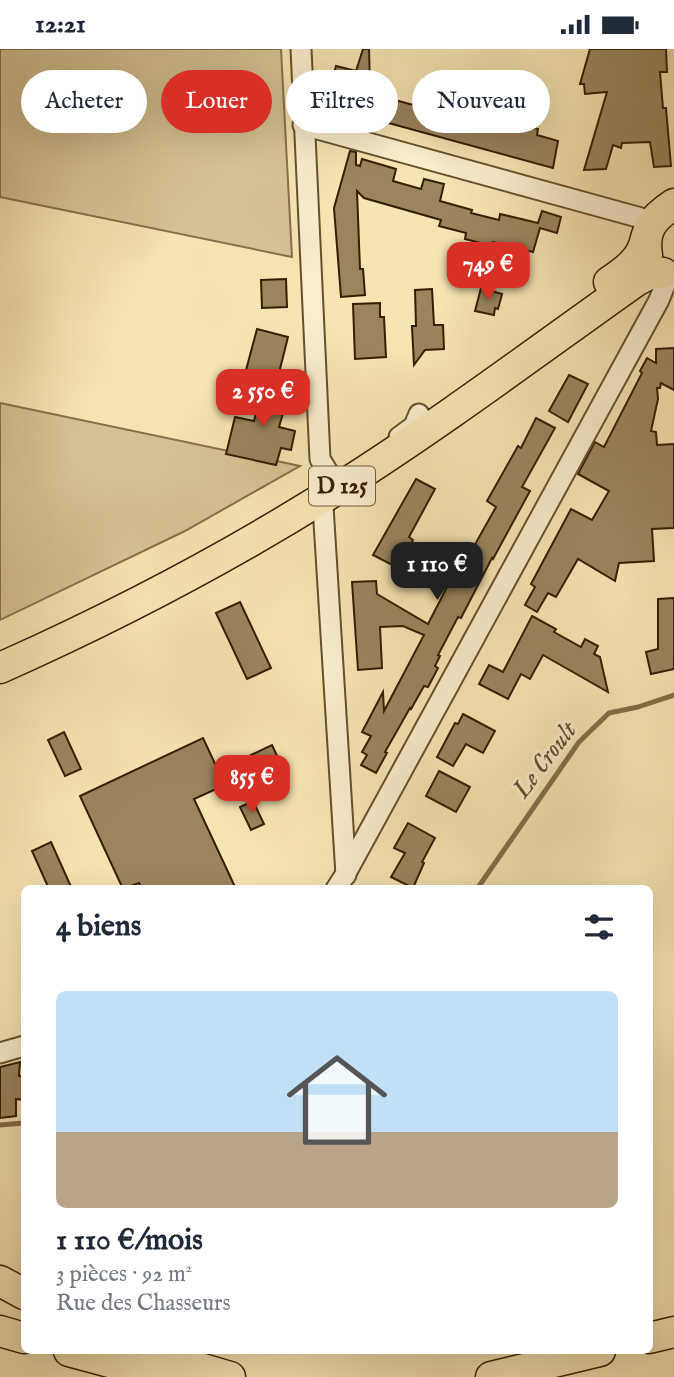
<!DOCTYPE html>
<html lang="fr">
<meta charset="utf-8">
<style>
:root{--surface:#fff;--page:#f6f6f7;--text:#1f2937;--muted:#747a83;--line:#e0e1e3;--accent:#d93025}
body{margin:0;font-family:"IM FELL English",serif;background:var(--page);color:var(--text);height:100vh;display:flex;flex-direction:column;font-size:26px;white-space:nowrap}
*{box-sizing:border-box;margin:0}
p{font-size:23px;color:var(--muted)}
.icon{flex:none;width:38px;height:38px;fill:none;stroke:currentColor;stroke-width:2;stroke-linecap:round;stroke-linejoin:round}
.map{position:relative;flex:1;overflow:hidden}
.panel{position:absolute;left:21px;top:836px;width:632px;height:469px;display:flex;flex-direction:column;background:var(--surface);border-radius:10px;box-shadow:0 7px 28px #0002}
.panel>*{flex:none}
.guide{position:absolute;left:21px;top:21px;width:634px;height:63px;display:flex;gap:14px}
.price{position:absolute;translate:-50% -60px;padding:0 16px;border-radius:14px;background:var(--accent);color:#fff;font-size:23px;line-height:46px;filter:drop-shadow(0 2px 4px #0008)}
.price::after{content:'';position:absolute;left:50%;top:42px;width:21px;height:16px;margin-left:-10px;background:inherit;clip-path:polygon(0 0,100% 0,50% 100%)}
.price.selected{background:#222;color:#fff}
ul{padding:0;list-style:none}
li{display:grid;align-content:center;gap:14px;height:371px;padding:0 35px}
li+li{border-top:2px solid var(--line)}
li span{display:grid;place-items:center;height:217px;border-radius:10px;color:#555}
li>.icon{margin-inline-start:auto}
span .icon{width:126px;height:126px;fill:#fffc;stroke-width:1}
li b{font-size:30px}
h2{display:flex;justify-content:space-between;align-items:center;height:84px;padding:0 35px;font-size:30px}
.tag{padding:0 24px;border-radius:32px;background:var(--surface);box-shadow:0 7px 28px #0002;font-size:24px;line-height:63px}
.tag.selected{background:var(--accent);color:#fff}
.status{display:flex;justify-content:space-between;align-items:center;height:49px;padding:0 35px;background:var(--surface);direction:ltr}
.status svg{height:19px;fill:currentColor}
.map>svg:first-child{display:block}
</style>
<div class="status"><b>12:21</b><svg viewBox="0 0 49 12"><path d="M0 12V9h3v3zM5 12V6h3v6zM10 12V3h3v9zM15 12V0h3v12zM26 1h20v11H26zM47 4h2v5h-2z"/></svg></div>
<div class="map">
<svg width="674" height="1328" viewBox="0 0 674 1328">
<rect width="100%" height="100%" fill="#f6e4b2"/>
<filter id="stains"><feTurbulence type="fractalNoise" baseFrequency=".00286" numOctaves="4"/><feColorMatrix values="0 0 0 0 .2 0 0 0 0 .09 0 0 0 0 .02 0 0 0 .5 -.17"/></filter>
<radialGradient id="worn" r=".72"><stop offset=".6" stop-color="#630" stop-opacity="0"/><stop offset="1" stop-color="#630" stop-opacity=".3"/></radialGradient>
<g fill="#d5c294" stroke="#86704a" stroke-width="2">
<polygon points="0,0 281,0 292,208 0,148"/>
<polygon points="0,354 300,417 185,482 0,571"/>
</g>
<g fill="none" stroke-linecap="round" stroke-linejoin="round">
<g stroke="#826d46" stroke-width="5">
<polyline points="477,840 579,693 609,664 638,658 674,646"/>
<polyline points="0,1076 24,1074"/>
</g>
</g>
<g fill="#9a855d" stroke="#361e00" stroke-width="2">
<polygon points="363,0 369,0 370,35 376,36 373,45 428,60 429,55 451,61 449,66 482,75 487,55 525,66 522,76 538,80 537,86 558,92 553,119 352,64 355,56 352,55 353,50 329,43 336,17 356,22"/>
<polygon points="590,0 666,0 667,23 660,23 663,59 666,59 671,117 654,118 650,93 622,94 621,99 613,96 606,120 584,121 607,43 585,45 584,35 580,35"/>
<polygon points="350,102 356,103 356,116 360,117 362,110 396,120 393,132 421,140 424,130 444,135 440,152 472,161 471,164 499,171 500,165 538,174 542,162 561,168 557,184 540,179 533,203 493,193 492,197 465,190 466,184 439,177 441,171 364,149 357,142 360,220 363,220 365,246 341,248 334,159"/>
<polygon points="286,230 287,258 262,259 261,231"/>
<polygon points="481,239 502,245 498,260 495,259 494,266 475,262"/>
<polygon points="432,240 434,276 443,276 444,300 425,301 414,316 412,277 416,277 415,241"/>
<polygon points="380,254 380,268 384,268 386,308 355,310 353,255"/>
<polygon points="257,280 288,288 277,332 245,325"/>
<polygon points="674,299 674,341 661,334 660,339 657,339 658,350 651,382 656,383 657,396 674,395 674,479 652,480 654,512 619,514 615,532 578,510 556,548 548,544 537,563 525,556 535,538 531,535 571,460 592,471 609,442 578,425 595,393 604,398 642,324 640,322 647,309 656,314 656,300"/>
<polygon points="569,326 588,335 568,373 549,362"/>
<polygon points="264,333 290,340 279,378 295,382 291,401 281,399 276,416 226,405 235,368 254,372"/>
<polygon points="536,369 555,379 522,438 530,442 493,510 492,509 461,569 458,568 438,606 440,607 435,617 438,619 428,638 424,637 411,660 410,659 385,703 387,704 376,724 361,716 367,706 362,703 371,687 362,683 383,643 384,662 424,586 403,577 380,578 382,619 358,621 352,533 376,532 377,545 428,575 447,538 442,536 466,495 473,499 496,458 487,452 518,397 521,399"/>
<polygon points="416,430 435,440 409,488 413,491 398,519 373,506"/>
<polygon points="674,549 674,620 651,625 646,603 658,600 658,550"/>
<polygon points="240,553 271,619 247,630 216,564"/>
<polygon points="532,567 556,580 554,583 581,598 585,590 598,597 594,605 600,608 608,643 543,606 530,630 521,625 508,650 479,635 489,616 503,623"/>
<polygon points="463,665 495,682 483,704 466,695 453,717 437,708 455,674 458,675"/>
<polygon points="64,683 81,720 65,727 48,691"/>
<polygon points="203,689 225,736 194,750 236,840 142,840 139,834 123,840 80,747"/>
<polygon points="272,696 284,722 260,732 249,707"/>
<polygon points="439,722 470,738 456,763 426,747"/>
<polygon points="253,752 264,775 251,781 240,758"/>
<polygon points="408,774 435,789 422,813 424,814 413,839 391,828 405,804 394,799"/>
<polygon points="51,793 72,840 49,840 32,802"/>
<polygon points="20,1013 19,1027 24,1028 24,1051 16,1050 16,1067 0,1069 0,1018"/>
</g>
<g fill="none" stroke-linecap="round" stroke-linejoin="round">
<g stroke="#66502c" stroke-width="23">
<g id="minor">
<polyline points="301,0 320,410 328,423"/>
<polyline points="303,76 652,172"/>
<polyline points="399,388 414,377 419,365"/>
<polyline points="322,441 346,826"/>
<polyline points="336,840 345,826 659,251 669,226"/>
<polyline points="0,1004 24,997"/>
</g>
</g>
<g stroke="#361e00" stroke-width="33">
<g id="primary">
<path d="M647 206C643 180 653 169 674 155"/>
<path d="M609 233C627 221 642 210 646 189"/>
<path d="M0 619C119 566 235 505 345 435 444 372 540 300 636 232L653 223 663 224"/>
<polyline points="0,1232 24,1245"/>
<polyline points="0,1282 24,1289"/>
<polyline points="649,1289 674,1283"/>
<polyline points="69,1302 165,1328"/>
<polyline points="153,1302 189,1316 230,1328"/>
<polyline points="491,1328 600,1302"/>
</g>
</g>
<use href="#minor" stroke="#f9edcd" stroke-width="19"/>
<use href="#primary" stroke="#f6e4b2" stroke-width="30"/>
</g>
<g text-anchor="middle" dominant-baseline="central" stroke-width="6" stroke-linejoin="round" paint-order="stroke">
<rect fill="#f9edcd" stroke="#705c3e" stroke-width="2" x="309" y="417.5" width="66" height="39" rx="5"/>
<g font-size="23" font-weight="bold" fill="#361e00">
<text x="342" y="437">D 125</text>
</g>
<g font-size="26" font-style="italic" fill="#624c29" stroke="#f9edcd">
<text transform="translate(545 711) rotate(-53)">Le Croult</text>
</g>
</g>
<rect width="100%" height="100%" filter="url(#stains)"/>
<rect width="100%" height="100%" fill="url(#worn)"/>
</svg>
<b class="price" style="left:488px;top:253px">749 €</b>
<b class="price" style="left:263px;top:380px">2 550 €</b>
<b class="price selected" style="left:437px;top:553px">1 110 €</b>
<b class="price" style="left:252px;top:766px">855 €</b>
<div class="guide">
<a class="tag">Acheter</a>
<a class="tag selected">Louer</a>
<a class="tag">Filtres</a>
<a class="tag">Nouveau</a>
</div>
<section class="panel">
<h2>4 biens<svg class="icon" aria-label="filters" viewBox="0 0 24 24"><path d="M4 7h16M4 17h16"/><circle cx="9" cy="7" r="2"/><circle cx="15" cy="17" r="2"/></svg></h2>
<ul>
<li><span style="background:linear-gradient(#bfe0f5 65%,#b9a48a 0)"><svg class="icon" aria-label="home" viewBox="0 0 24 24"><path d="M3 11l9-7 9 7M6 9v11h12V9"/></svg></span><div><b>1 110 €/mois</b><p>3 pièces · 92 m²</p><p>Rue des Chasseurs</p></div></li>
</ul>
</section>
</div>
